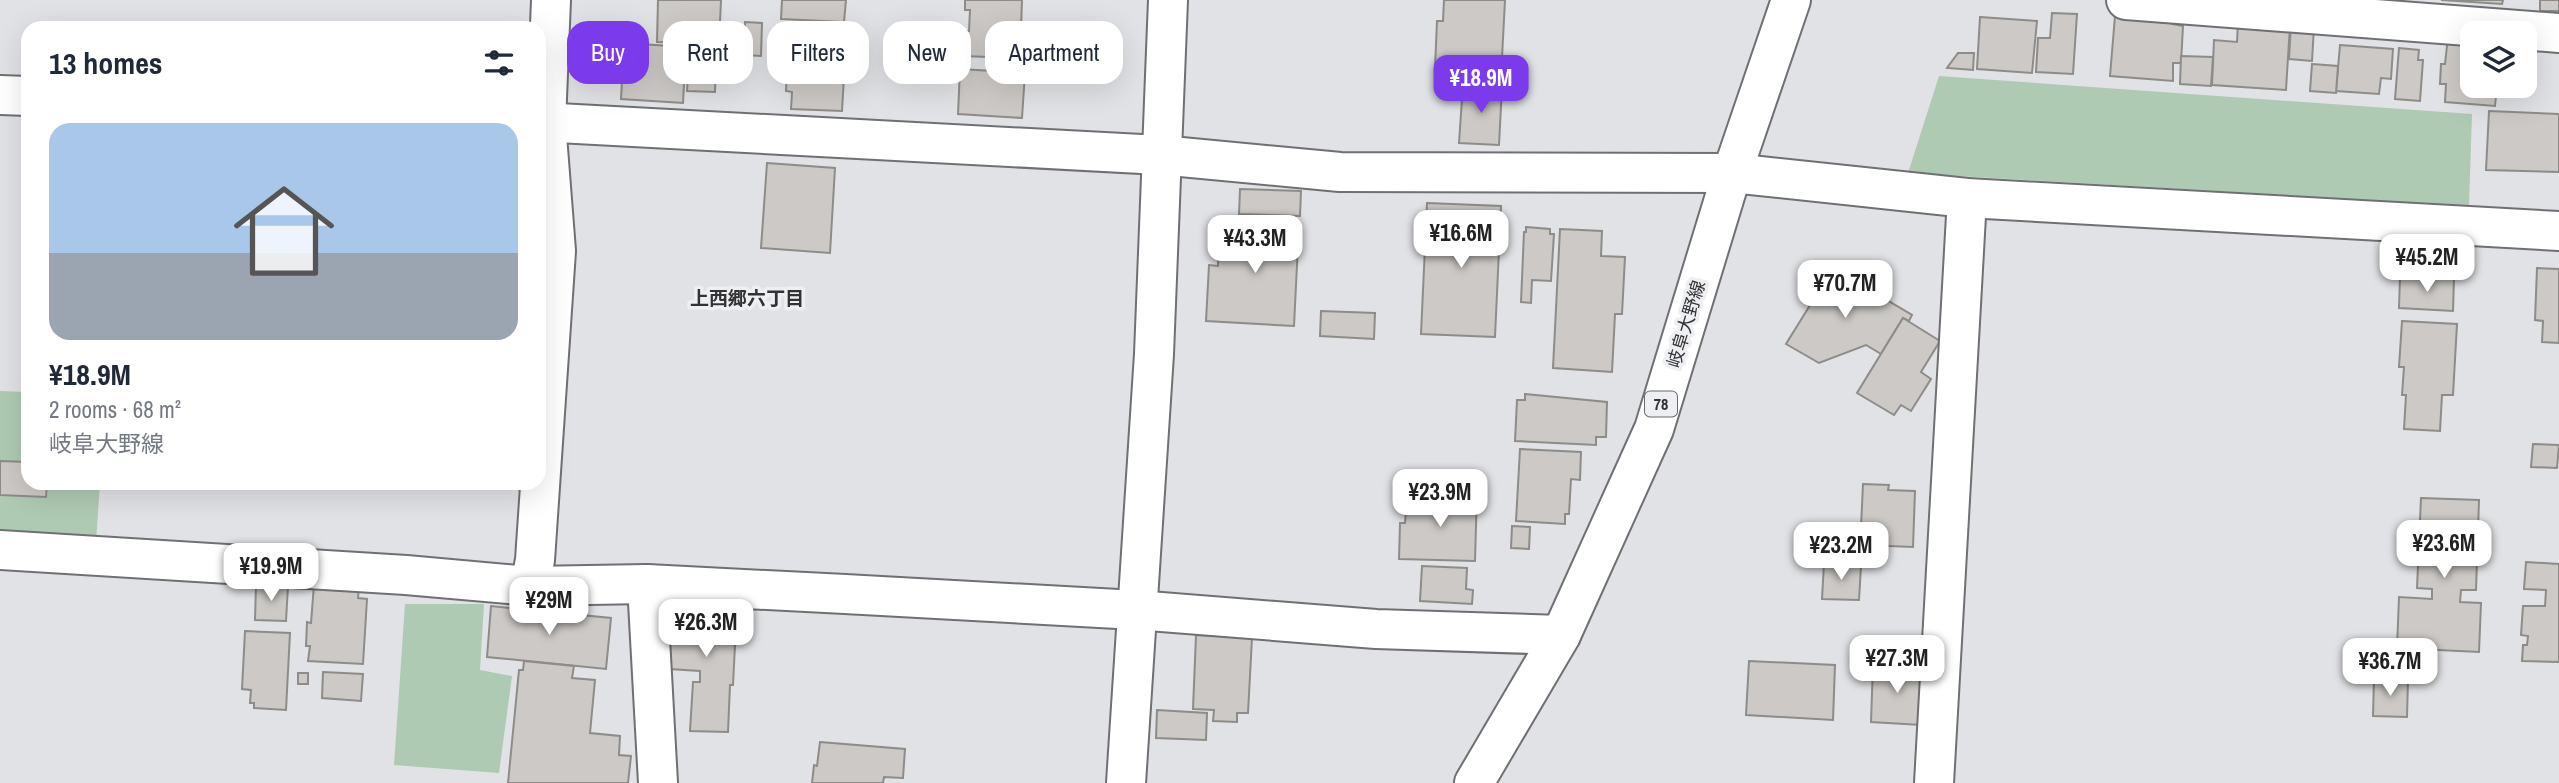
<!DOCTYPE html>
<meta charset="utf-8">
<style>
:root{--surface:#fff;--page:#f6f6f7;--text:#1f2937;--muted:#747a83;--line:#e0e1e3;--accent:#7c3aed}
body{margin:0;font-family:"Archivo Narrow","Noto Sans JP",sans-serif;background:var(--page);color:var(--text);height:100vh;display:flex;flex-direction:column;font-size:26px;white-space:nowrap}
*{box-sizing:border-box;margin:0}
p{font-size:23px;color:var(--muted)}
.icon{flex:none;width:38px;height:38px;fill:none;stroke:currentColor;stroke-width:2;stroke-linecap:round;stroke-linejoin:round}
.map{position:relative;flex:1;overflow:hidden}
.details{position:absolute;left:21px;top:21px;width:525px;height:469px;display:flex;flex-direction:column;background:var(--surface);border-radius:21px;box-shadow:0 7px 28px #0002}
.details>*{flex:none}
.hud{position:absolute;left:567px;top:21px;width:665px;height:63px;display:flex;gap:14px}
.fabs{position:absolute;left:2460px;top:21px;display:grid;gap:14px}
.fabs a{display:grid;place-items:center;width:77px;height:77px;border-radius:14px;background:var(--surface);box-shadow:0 7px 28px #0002;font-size:35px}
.price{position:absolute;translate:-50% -60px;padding:0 16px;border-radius:14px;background:#fff;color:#222;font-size:23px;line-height:46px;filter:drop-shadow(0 2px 4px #0008)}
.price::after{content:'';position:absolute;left:50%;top:42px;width:21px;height:16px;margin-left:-10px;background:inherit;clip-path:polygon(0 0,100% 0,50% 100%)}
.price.current{background:var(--accent);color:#fff}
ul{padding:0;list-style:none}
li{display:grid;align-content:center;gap:14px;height:371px;padding:0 28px}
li+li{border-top:2px solid var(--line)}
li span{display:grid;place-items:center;height:217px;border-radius:21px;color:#555}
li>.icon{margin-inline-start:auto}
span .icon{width:126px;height:126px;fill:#fffc;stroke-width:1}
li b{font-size:30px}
h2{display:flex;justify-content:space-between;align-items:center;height:84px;padding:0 28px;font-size:30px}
.pill{padding:0 24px;border-radius:21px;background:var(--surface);box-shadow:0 7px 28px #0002;font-size:24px;line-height:63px}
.pill.current{background:var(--accent);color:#fff}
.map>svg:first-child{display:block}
</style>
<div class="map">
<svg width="2559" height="783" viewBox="0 0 2559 783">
<rect width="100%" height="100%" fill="#e1e2e5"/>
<g fill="#afcab3">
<polygon points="1939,76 2472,114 2469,206 1908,173"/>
<polygon points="0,391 28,392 28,483 100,483 96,542 0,537"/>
<polygon points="405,604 484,604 480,670 512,676 499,773 394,765"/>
</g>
<g fill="#ccc9c6" stroke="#8e8c89" stroke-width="2">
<polygon points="658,0 721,0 719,44 657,42"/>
<polygon points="782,0 846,0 844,22 781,19"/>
<polygon points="965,0 1022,0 1020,58 962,56 964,31 969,31 970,10 965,10"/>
<polygon points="1444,0 1505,0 1501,77 1463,75 1463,70 1435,68 1437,21 1443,21"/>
<polygon points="2441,0 2503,0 2502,4"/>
<rect x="2540" y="0" width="19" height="11"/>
<polygon points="2052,13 2077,14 2073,74 2036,72 2038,38 2050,38"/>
<polygon points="2115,16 2172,20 2172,24 2183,26 2181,63 2173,63 2173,81 2110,76"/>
<polygon points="1980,17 2037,21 2032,73 1977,69"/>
<polygon points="745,22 762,23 761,56 744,55"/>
<polygon points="2238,22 2290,25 2286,90 2212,85 2214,40 2237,42"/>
<polygon points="2291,25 2314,27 2312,61 2289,59"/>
<polygon points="773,37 846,41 842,111 791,109 792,92 786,91 788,46 773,46"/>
<polygon points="2448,37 2473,39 2473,86 2497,86 2495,106 2445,102 2446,84 2440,84 2441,64 2445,64"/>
<polygon points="624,43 686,47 683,103 621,99"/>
<polygon points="2340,45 2393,49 2391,79 2381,78 2379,94 2336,91"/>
<polygon points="2399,48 2419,50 2418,60 2423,60 2420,101 2395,99"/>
<polygon points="1958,53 1974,53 1973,70 1947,68"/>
<polygon points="2181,56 2213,57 2211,86 2180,84"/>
<polygon points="689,61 716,62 715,92 687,91"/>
<polygon points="2312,64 2338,66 2336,93 2310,91"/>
<polygon points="960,69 1025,73 1022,118 958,114"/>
<polygon points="1463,84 1502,87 1499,145 1459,143"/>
<polygon points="2489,111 2559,114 2559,172 2486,170"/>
<polygon points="767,163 835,168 830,253 761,248"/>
<polygon points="1240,189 1301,191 1300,216 1239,214"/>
<polygon points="1427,203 1501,206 1495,337 1421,334"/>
<polygon points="1229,220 1299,224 1294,326 1206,321 1209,265 1218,266 1219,245 1228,246"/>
<polygon points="1526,227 1550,229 1550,234 1554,234 1551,281 1532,280 1531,303 1521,302 1524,232 1526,232"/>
<polygon points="1560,229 1602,231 1601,256 1625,257 1622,314 1615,314 1612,372 1553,368"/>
<polygon points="1833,268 1912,315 1909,321 1903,318 1881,354 1866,345 1819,363 1786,344"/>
<polygon points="2537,268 2559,269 2559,343 2542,342 2543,321 2535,320"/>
<polygon points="2400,277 2454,279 2453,311 2399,308"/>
<polygon points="1321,311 1375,313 1374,339 1320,336"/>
<polygon points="1903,318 1940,341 1921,372 1931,379 1911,411 1901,405 1894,415 1857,393"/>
<polygon points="2402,321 2457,324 2453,395 2442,395 2440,431 2404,429 2406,395 2402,395 2404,367 2399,367"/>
<polygon points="1525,394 1607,402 1606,437 1596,437 1596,445 1515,441 1517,400 1525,400"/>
<polygon points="2533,444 2559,445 2557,468 2531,467"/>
<polygon points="1520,449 1581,452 1580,480 1571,479 1569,514 1565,514 1565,524 1516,521"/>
<polygon points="0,461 28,462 28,483 47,483 46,497 0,495"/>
<polygon points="1863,484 1889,485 1888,490 1915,491 1913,547 1863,545 1863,547 1854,546 1855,527 1861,527"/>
<polygon points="1458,491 1477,491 1475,561 1399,559 1400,523 1405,523 1407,499 1458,500"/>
<polygon points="2421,498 2479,500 2476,590 2461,590 2460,602 2481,603 2479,652 2397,648 2399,597 2432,599 2432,589 2417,588"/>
<polygon points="1512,526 1530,527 1529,549 1511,548"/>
<polygon points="2526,562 2559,564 2559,662 2522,661 2523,645 2527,645 2528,636 2521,635 2523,606 2545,606 2546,590 2524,589"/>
<polygon points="1824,563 1861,566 1859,600 1822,599"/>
<polygon points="1422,566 1467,568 1466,589 1473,590 1472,604 1420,601"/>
<polygon points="314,584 359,587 358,598 367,599 363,664 308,661 310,646 306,646 307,622 311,623"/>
<polygon points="256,585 288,586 286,621 255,620"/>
<polygon points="672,603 737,605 733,685 730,685 728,732 690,731 693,682 700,682 700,671 669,669"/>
<polygon points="491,606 611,618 606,669 487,657"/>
<polygon points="245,631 290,633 286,710 254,708 254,703 250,703 251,690 242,689"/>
<polygon points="1196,635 1252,638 1248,713 1237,713 1237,722 1213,721 1214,710 1193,709"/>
<polygon points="524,661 574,666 572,678 595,680 590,733 620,736 619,755 631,756 628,783 508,783 519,670 523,670"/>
<polygon points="1749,661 1835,665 1833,720 1746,715"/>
<polygon points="2378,663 2413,664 2413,681 2378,679"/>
<polygon points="1873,665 1924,668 1921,725 1871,722"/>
<polygon points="323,672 363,674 361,701 322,698"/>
<rect x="298" y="673" width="10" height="11"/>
<polygon points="2374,679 2408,680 2407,717 2373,716"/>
<polygon points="1157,710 1207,713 1206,740 1156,738"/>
<polygon points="820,742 905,749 903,778 884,777 883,783 812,783 814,765 817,766"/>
</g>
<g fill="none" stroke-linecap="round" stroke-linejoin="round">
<g stroke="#6f7073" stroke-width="42">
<g id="minor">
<polyline points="2126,0 2559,33"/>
<polyline points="0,95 28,96"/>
<polyline points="539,122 1160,155 1340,172 1732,173 1967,198 2559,231"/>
<polyline points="0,550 406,575 530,586 647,584 845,594 1136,610 1376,629 1561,635"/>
<polyline points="647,584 658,783"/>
<polyline points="530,586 535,560 556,251 546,123 551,0"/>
<polyline points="1126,783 1154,354 1168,0"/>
<polyline points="1934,783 1967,198"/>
</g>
</g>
<g stroke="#6f7073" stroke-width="42">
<polyline id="primary" points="1474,783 1561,635 1654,429 1732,173 1791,0"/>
</g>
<use href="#minor" stroke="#fff" stroke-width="38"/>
<use href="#primary" stroke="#fff" stroke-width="38"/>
</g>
<g text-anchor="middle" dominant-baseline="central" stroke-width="7" stroke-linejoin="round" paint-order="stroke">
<rect fill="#eeeff2" stroke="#6b6b6e" stroke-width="2" x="1645" y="391.5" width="32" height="25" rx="5"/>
<g font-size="16" font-weight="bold" fill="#333335">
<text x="1661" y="404">78</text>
</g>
<g font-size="18" fill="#333335" stroke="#eeeff2">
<text transform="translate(1686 324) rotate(-73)">岐阜大野線</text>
</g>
<g font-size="19" font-weight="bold" fill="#333335" stroke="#eeeff2">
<text x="747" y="298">上西郷六丁目</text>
</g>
</g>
</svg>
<div class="fabs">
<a><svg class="icon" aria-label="layers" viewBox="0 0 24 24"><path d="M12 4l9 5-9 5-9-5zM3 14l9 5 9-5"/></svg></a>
</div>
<b class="price current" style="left:1481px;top:115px">¥18.9M</b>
<b class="price" style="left:1461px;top:270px">¥16.6M</b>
<b class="price" style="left:1255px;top:275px">¥43.3M</b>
<b class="price" style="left:2427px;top:294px">¥45.2M</b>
<b class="price" style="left:1845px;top:320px">¥70.7M</b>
<b class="price" style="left:1440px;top:529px">¥23.9M</b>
<b class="price" style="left:2444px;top:580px">¥23.6M</b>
<b class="price" style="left:1841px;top:582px">¥23.2M</b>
<b class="price" style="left:271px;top:603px">¥19.9M</b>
<b class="price" style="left:549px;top:637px">¥29M</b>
<b class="price" style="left:706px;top:659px">¥26.3M</b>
<b class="price" style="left:1897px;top:695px">¥27.3M</b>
<b class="price" style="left:2390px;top:698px">¥36.7M</b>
<div class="hud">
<a class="pill current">Buy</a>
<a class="pill">Rent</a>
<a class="pill">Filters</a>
<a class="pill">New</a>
<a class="pill">Apartment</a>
</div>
<section class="details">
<h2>13 homes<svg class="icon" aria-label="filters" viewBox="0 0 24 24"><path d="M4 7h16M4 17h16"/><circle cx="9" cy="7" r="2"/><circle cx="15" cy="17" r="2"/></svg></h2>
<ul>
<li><span style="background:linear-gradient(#a9c7e8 60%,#9aa5b1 0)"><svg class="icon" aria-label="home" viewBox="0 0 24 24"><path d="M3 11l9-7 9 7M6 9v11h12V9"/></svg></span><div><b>¥18.9M</b><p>2 rooms · 68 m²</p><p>岐阜大野線</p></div></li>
</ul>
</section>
</div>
